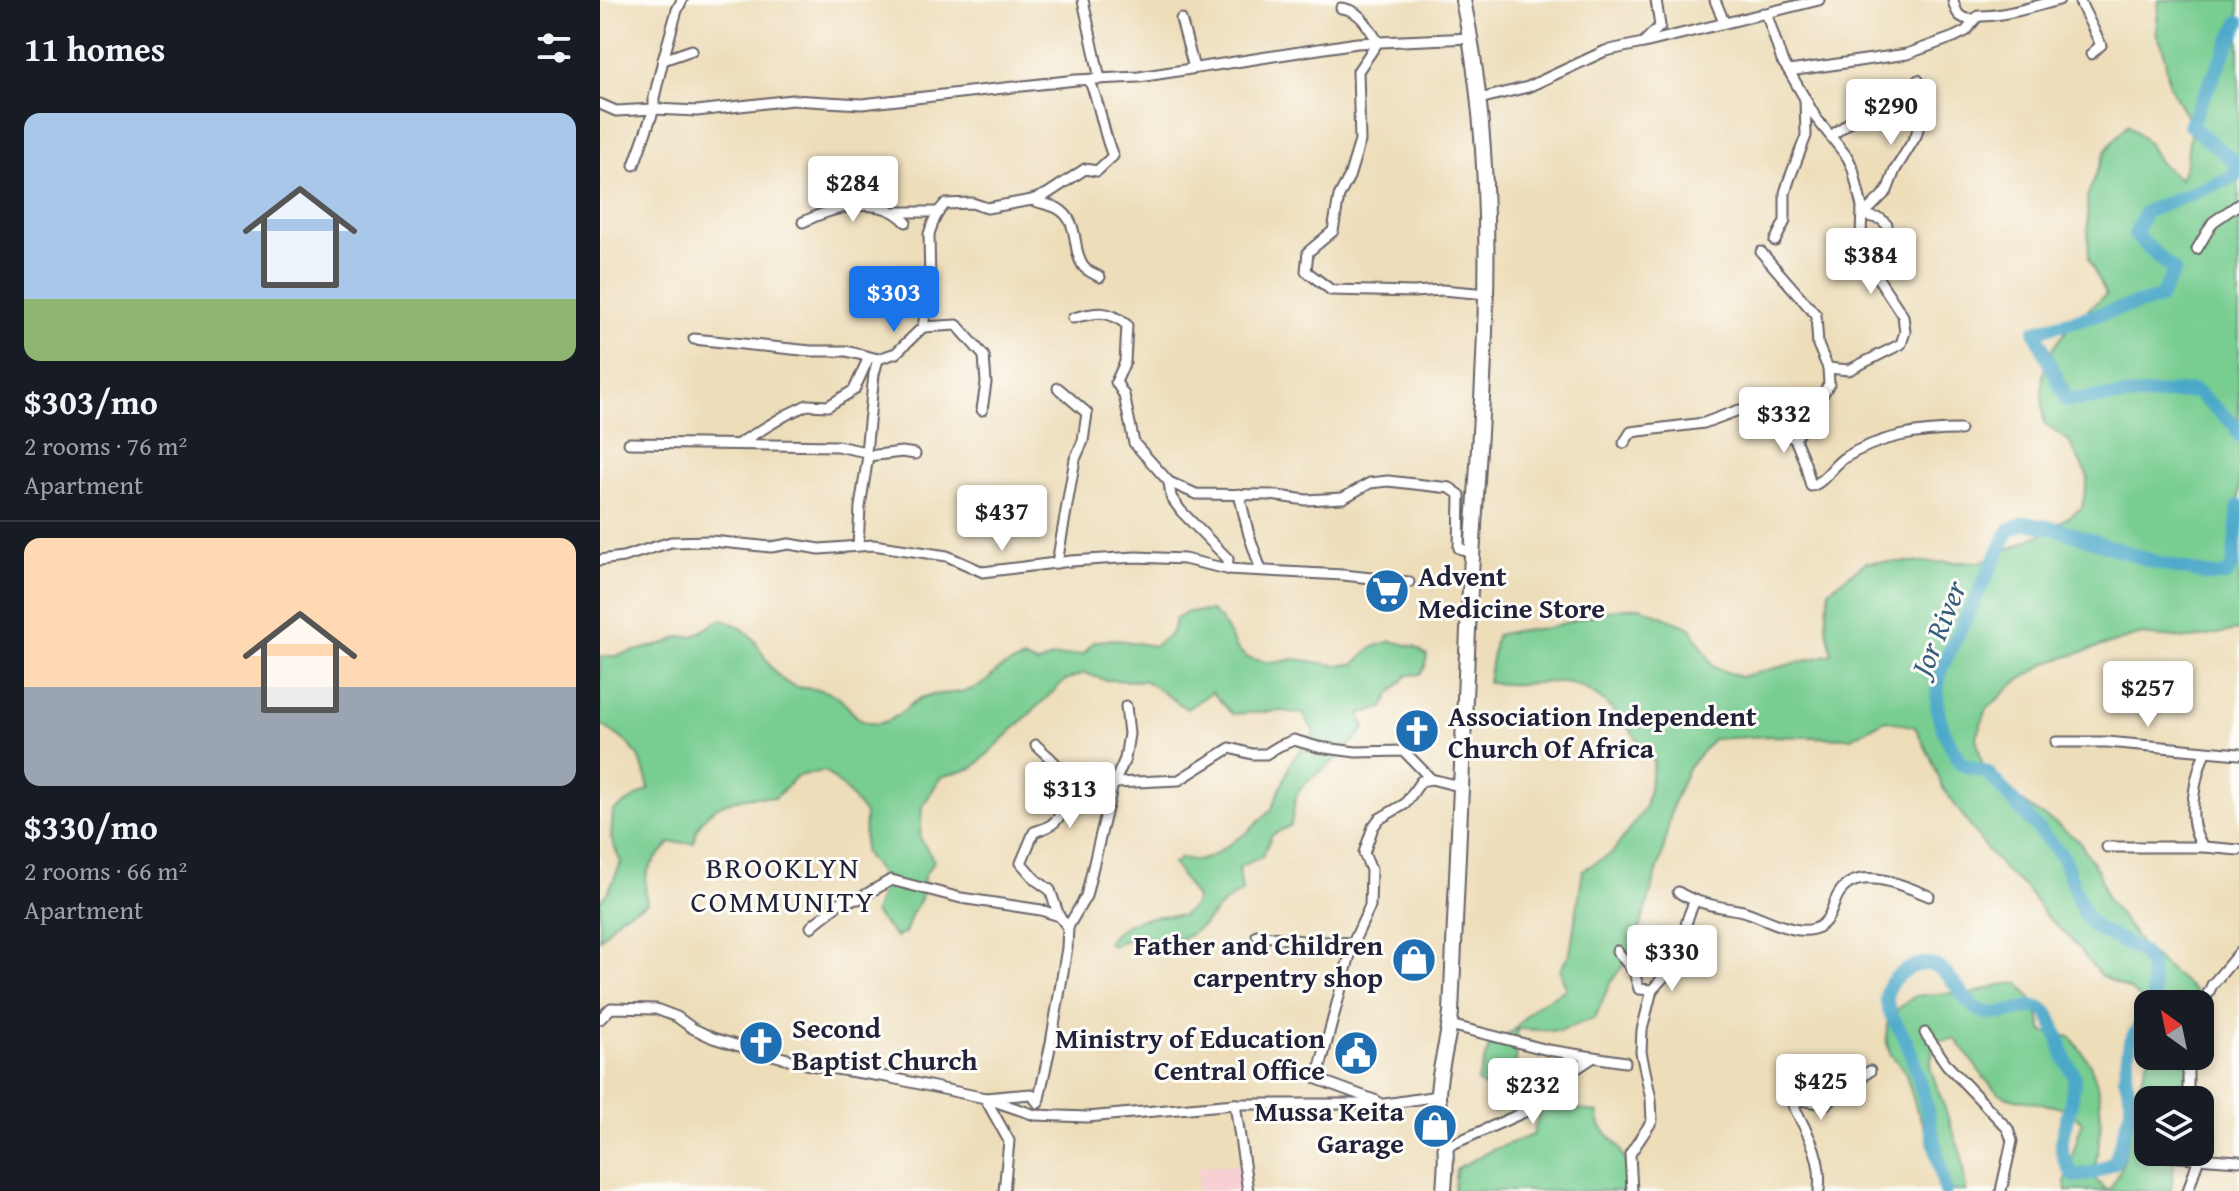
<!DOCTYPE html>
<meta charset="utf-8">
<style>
:root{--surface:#171b24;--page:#20242c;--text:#f1f3f6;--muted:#9ea1a6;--line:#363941;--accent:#1a73e8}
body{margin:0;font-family:"Gentium Book Plus",serif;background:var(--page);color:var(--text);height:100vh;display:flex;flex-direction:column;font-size:30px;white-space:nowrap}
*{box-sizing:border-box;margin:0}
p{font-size:26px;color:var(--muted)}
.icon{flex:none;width:44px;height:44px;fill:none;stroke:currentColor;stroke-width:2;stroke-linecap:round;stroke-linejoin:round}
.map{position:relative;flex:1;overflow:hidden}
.sheet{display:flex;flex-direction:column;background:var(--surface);width:600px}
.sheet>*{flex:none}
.needle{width:52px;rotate:327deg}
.controls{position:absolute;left:1534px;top:990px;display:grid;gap:16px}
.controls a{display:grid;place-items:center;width:80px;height:80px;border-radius:16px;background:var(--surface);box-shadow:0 4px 12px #0003;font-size:40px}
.price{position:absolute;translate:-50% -68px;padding:0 18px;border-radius:8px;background:#fff;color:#222;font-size:26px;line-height:52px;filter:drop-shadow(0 2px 4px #0008)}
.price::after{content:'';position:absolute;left:50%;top:48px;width:24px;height:18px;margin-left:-12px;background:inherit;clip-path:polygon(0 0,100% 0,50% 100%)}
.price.active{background:var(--accent);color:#fff}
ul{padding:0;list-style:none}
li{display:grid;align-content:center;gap:16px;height:424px;padding:0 24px}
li+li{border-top:2px solid var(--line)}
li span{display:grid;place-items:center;height:248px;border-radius:16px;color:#555}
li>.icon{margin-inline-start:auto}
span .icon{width:144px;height:144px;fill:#fffc;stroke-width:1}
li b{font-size:34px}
h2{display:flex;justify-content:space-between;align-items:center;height:96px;padding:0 24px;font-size:34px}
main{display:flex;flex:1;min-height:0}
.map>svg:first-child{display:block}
</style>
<main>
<section class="sheet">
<h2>11 homes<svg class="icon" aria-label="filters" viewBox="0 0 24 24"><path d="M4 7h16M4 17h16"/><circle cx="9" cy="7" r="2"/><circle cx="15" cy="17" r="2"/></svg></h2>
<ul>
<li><span style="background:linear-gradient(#a9c7e8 75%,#8fb573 0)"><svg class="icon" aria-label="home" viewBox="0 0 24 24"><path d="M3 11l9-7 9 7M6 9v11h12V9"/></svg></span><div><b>$303/mo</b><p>2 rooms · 76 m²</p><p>Apartment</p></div></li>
<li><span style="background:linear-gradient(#ffd9b3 60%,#9aa5b1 0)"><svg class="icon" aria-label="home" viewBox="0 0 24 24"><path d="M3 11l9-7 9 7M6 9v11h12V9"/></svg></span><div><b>$330/mo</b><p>2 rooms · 66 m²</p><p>Apartment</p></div></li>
</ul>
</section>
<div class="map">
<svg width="1639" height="1191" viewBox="0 0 1639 1191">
<rect width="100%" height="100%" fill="#fdfcf7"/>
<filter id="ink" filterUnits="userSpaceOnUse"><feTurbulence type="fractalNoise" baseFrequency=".0125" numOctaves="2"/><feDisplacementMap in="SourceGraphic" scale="16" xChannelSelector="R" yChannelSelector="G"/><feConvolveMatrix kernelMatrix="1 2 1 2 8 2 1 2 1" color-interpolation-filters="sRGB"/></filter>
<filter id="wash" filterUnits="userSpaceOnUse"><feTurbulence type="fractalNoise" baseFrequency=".006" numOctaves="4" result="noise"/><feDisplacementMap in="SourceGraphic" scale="32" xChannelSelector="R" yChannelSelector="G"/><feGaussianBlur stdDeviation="1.8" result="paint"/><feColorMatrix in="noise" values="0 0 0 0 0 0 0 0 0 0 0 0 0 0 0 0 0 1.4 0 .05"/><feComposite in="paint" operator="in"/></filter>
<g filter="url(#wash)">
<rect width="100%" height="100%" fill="#edddb9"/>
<polygon fill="#f7cfd5" points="643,1165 646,1191 597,1191 600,1166"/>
<g fill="#78cd91" stroke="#4d7866" stroke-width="2">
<path d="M1559 0H1639V630L1590 639 1538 635 1447 663 1414 684 1387 709 1376 737 1382 763 1396 780 1433 810 1455 823 1479 841 1499 873 1507 899 1546 950 1595 991 1598 1004 1548 1005 1532 991 1500 975 1469 937 1446 916 1425 887 1406 872 1388 851 1343 788 1331 758 1315 727 1286 720 1251 738 1168 736 1113 739 1088 768 1073 803 1063 852 1042 922 1025 963 1010 983 995 1018 959 1031 917 1029 915 1084 912 1096 898 1095 877 1082 890 1044 913 1031 934 1007 966 989 960 970 970 953 983 870 1012 853 1045 808 1054 762C1032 732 999 681 957 682 930 682 915 687 888 682L896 635 914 631 947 628 1015 609 1040 607 1091 628 1114 667 1140 677 1232 654 1226 624 1229 590 1266 562H1380L1438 536 1482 508 1488 477 1469 441 1444 423C1443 405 1440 384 1445 366 1451 341 1486 310 1506 295L1489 260 1487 197 1506 150 1528 124 1548 143 1559 162 1580 179 1586 164 1590 136 1588 120 1569 84 1563 47 1556 33Z"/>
<path d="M611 611 621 620 638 650 648 658 672 663 695 659 735 665 755 664 771 648 791 641 815 647 827 655 825 667 820 674 808 675 790 694 783 708 760 714 765 729 738 758 705 783 696 796 691 825 672 835 662 857 639 867 642 892C635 896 627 900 621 906 610 917 601 929 587 936 562 949 538 929 513 946L507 943C521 919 556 914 582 916L593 906 596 898 573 864 581 858 597 861 610 857 648 832 672 809 692 760 715 733 703 714 684 711 632 714 612 692 587 709 546 681 505 680 484 673 464 681 373 768 341 777 322 807 320 838 334 861 324 876 321 899 312 913 305 933 295 937 274 913 285 881 264 852 265 814 245 789 225 771 197 776 175 798C151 794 113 801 100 824 97 829 95 837 94 843H70C49 867 41 870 47 903L20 916 0 939V901L9 890 21 863 11 838 13 811 49 789C41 751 32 744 0 724V656H15L67 643 79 637 94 636 121 619C165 633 154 655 184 681 198 692 220 685 236 696 248 703 254 720 269 723 294 727 304 705 323 697 337 692 357 695 372 689 387 684 390 676 401 668 407 664 417 662 424 659L438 664 453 657 484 654 493 642 513 639 554 646 571 634 576 619 588 612Z"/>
<path d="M1419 983 1436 1005 1443 1032 1471 1037C1477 1045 1484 1054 1489 1063 1506 1096 1502 1143 1492 1177L1508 1191C1529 1166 1525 1135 1533 1105 1537 1089 1544 1072 1549 1056H1596L1580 1100H1548V1152H1575L1571 1191H1466L1465 1181 1482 1122C1462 1100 1432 1106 1405 1096 1388 1090 1369 1053 1355 1039L1334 1041 1330 1067 1361 1154 1366 1191H1343L1333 1148 1316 1108 1305 1071 1291 1055 1286 1040 1288 1016 1315 996 1346 993 1366 996 1400 985Z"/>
<path d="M942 1101 998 1113C996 1130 1014 1137 1021 1151 1027 1163 1031 1178 1031 1191H854L856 1169 892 1150 933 1135Z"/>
</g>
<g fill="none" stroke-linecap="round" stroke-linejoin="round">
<g stroke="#4ba8c9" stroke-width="14">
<polyline points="1639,22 1590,125 1634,161 1636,176 1545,212 1535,235 1574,271 1560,298 1435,331 1467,400 1595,391 1635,425 1639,436"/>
<path d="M1552 1004 1554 999 1550 965 1542 952 1493 926 1483 912 1463 857 1388 773 1361 764C1341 727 1331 713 1341 669L1409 530 1425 523 1458 529 1558 563 1609 575H1626L1633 565 1639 506"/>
<path d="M1345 1191C1334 1142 1325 1090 1307 1043 1300 1027 1284 1011 1287 993 1289 981 1302 972 1312 967 1340 954 1353 984 1368 1001 1395 1034 1433 989 1449 1016 1457 1029 1460 1047 1466 1061 1468 1066 1474 1072 1474 1078 1475 1083 1472 1091 1472 1096 1467 1131 1450 1144 1474 1176L1494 1173 1515 1162 1531 1109V1097L1525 1076 1530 1041 1548 1013"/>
</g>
</g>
</g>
<g filter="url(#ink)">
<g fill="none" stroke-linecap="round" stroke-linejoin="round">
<g stroke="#696367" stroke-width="13">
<g id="minor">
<polyline points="483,0 500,79"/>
<polyline points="1115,0 1124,22"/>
<path d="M1353 0C1356 13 1359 20 1374 19"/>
<polyline points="1479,0 1501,45 1491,54"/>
<path d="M741 8C761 10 768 27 778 42L758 71 760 141 749 177 739 196 733 231 708 252 706 271 731 290 814 292 842 290 887 294"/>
<path d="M1163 13 1168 18 1182 61 1189 71 1307 54 1354 37 1366 31 1378 16C1400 17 1436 6 1459 0"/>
<polyline points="581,19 594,68"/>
<polyline points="1044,43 1219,0"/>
<polyline points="63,60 77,10 82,0"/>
<polyline points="1189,71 1216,118 1248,158 1253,169 1262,207 1261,237 1265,255 1268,263 1303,316 1305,332 1301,344 1249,370 1228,368"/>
<polyline points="879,99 928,87 1005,51 1043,43 1060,26 1056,0"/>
<polyline points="0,104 16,111 54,109 54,98 63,60 92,50"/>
<polyline points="1231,136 1255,118 1306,94 1318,81"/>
<polyline points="34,165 54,109 97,111 192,100 262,104 476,80 539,77 757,43 871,38"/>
<path d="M432 200C440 203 450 205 457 208 481 221 471 249 483 266 486 271 495 274 500 277"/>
<polyline points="297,212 338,212"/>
<polyline points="1263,215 1287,191 1295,170 1316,136 1321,118 1317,100 1318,80"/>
<polyline points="1263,215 1281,219 1287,225"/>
<path d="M203 222C233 207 281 194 306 222"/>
<polyline points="1175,241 1185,221 1185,193 1189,180 1206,136 1205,98"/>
<polyline points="1597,249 1613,222 1639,204"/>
<path d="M1161 252 1216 315 1218 345 1228 368 1229 384 1195 439 1205 463 1211 486C1224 483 1232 466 1244 458 1280 436 1319 430 1360 430"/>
<path d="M473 318C496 312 508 309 527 325L525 362 516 382 524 395 534 443 569 482 571 497 581 511 628 559 627 569"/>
<polyline points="94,339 211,351 246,351 278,359 274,374 266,452 268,456 302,452 315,454"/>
<polyline points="278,359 296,353 323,327"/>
<path d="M382 410 386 383 384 356 357 325 323 327 330 283 329 234C333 222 336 213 345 204L372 203 387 208 432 200 447 194 485 169 497 171 513 156C502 131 501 105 489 80"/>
<polyline points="29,443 237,446 266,452"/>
<polyline points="1024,443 1031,432 1104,423 1139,410 1146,410 1163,424 1195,439"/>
<polyline points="138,444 186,415 207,405 228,406 254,390 269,357"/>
<polyline points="569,482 596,494 671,495 706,500 743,498 770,483 788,481 850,488 860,495 859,548 872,553"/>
<polyline points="639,494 649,535 661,570"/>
<polyline points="258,546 260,507 268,456"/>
<polyline points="0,560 23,557 71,542 111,541 171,547 189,544 220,549 273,545 347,556 383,572 471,561 536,557 584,559 627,569 743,575 809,582"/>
<polyline points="457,563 475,459 483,441 487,413 458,388"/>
<polyline points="1456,742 1507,742 1639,754"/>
<path d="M436 745C444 753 454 760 460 769 469 783 466 815 452 824 447 828 439 830 434 832L421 863 436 880 450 890 459 916"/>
<path d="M1605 752C1595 777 1584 825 1604 847L1639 850"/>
<polyline points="515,783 579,780 630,748 652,754 666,754 679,746 694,740 718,747 756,752 804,751 831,779 859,786"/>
<polyline points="1507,847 1604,847"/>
<path d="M1078 892C1096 904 1122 907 1143 911 1162 916 1200 940 1220 926 1231 919 1232 906 1238 895 1256 863 1305 886 1329 896"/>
<path d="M211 927C221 917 232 912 241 901L258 899 291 880 361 898 441 910 459 916 468 927 467 948 451 1043 438 1103 431 1094 385 1098 409 1141 404 1191"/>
<polyline points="468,927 486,896 512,788 525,759 529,734 526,706"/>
<polyline points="657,935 702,941 753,943"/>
<path d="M1017 951 1034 972 1039 989 1052 990 1071 969 1073 962C1087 953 1083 940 1086 926 1087 917 1092 908 1095 900"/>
<polyline points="1600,1011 1612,985 1639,953"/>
<polyline points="0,1019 11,1008 56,1009 77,1017 92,1028 113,1038 139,1046 210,1065 287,1077 385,1098 435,1115 487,1117 635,1104 785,1104 838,1096"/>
<polyline points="850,1025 948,1050 1025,1062"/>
<polyline points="1325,1033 1347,1065 1408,1129 1412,1141 1401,1191"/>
<polyline points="1588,1056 1588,1100"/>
<polyline points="777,1101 717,1079 753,943 770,906 771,870 764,853 773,827 779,819 805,804 821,781 831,779"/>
<polyline points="635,1104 648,1191"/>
<polyline points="846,1147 929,1110 942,1091 994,1057"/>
<polyline points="1566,1156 1639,1161"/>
<polyline points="1032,1191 1030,1154 1052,1121 1051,1099 1041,1052 1042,1030 1052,990"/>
<path d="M1219 1191C1223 1158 1208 1134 1193 1105L1200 1100 1226 1104 1270 1071"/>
<polyline points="1588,1191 1599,1157"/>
</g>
</g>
<g stroke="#696367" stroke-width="18">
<path id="primary" d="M844 1191C845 1175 847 1158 845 1143 844 1127 838 1111 838 1095 839 1067 849 1040 851 1012 858 877 862 742 869 608 880 405 905 201 863 0"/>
</g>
<use href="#minor" stroke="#fff" stroke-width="9"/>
<use href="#primary" stroke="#fff" stroke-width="14"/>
</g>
</g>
<defs>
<g id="supermarket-disc" transform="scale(2.3)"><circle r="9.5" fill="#1f6fb2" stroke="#fdfcf7"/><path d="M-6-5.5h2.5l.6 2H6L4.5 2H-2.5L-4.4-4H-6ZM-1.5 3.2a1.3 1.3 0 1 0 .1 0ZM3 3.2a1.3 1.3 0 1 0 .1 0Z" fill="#fff"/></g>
<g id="church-disc" transform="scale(2.3)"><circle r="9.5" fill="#1f6fb2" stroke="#fdfcf7"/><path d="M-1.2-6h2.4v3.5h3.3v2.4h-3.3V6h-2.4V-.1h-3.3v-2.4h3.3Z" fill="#fff"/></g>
<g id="shop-disc" transform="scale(2.3)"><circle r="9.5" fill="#1f6fb2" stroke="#fdfcf7"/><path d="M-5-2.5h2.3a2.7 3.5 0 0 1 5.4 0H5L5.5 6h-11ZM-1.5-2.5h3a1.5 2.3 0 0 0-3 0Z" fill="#fff"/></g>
<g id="civic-disc" transform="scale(2.3)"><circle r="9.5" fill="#1f6fb2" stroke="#fdfcf7"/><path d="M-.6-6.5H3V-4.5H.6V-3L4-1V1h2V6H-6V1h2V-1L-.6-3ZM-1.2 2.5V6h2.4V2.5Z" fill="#fff"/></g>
</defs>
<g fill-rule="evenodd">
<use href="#supermarket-disc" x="787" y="591"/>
<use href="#church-disc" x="817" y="731"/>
<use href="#shop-disc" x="814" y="960"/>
<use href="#church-disc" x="161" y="1043"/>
<use href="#civic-disc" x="756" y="1053"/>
<use href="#shop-disc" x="835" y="1126"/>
</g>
<g text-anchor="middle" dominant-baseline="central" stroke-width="6" stroke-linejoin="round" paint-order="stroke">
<g font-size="28" font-weight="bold" fill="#22223b" stroke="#fdfcf7" text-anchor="start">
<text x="818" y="575">Advent<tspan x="818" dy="32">Medicine Store</tspan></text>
<text x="848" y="715">Association Independent<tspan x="848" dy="32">Church Of Africa</tspan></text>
<text x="783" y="944" text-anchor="end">Father and Children<tspan x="783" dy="32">carpentry shop</tspan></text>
<text x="192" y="1027">Second<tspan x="192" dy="32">Baptist Church</tspan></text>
<text x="725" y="1037" text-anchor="end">Ministry of Education<tspan x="725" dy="32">Central Office</tspan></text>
<text x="804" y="1110" text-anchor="end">Mussa Keita<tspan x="804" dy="32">Garage</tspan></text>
</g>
<g font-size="30" font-style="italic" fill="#345e7b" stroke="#fdfcf7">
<text transform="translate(1338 628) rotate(-68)">Jor River</text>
</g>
<g font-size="30" letter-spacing="2" fill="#22223b" stroke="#fdfcf7">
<text x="183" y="867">BROOKLYN<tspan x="183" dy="34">COMMUNITY</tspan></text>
</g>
</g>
</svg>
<div class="controls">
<a><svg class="needle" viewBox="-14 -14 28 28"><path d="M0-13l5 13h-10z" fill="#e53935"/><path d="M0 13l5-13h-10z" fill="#9ea1a6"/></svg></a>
<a><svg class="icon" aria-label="layers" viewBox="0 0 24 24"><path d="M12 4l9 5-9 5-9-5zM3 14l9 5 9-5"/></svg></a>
</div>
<b class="price" style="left:1291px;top:147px">$290</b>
<b class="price" style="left:253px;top:224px">$284</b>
<b class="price" style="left:1271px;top:296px">$384</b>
<b class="price active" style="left:294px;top:334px">$303</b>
<b class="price" style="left:1184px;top:455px">$332</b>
<b class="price" style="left:402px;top:553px">$437</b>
<b class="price" style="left:1548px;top:729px">$257</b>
<b class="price" style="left:470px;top:830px">$313</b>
<b class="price" style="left:1072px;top:993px">$330</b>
<b class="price" style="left:1221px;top:1122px">$425</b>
<b class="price" style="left:933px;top:1126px">$232</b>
</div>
</main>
